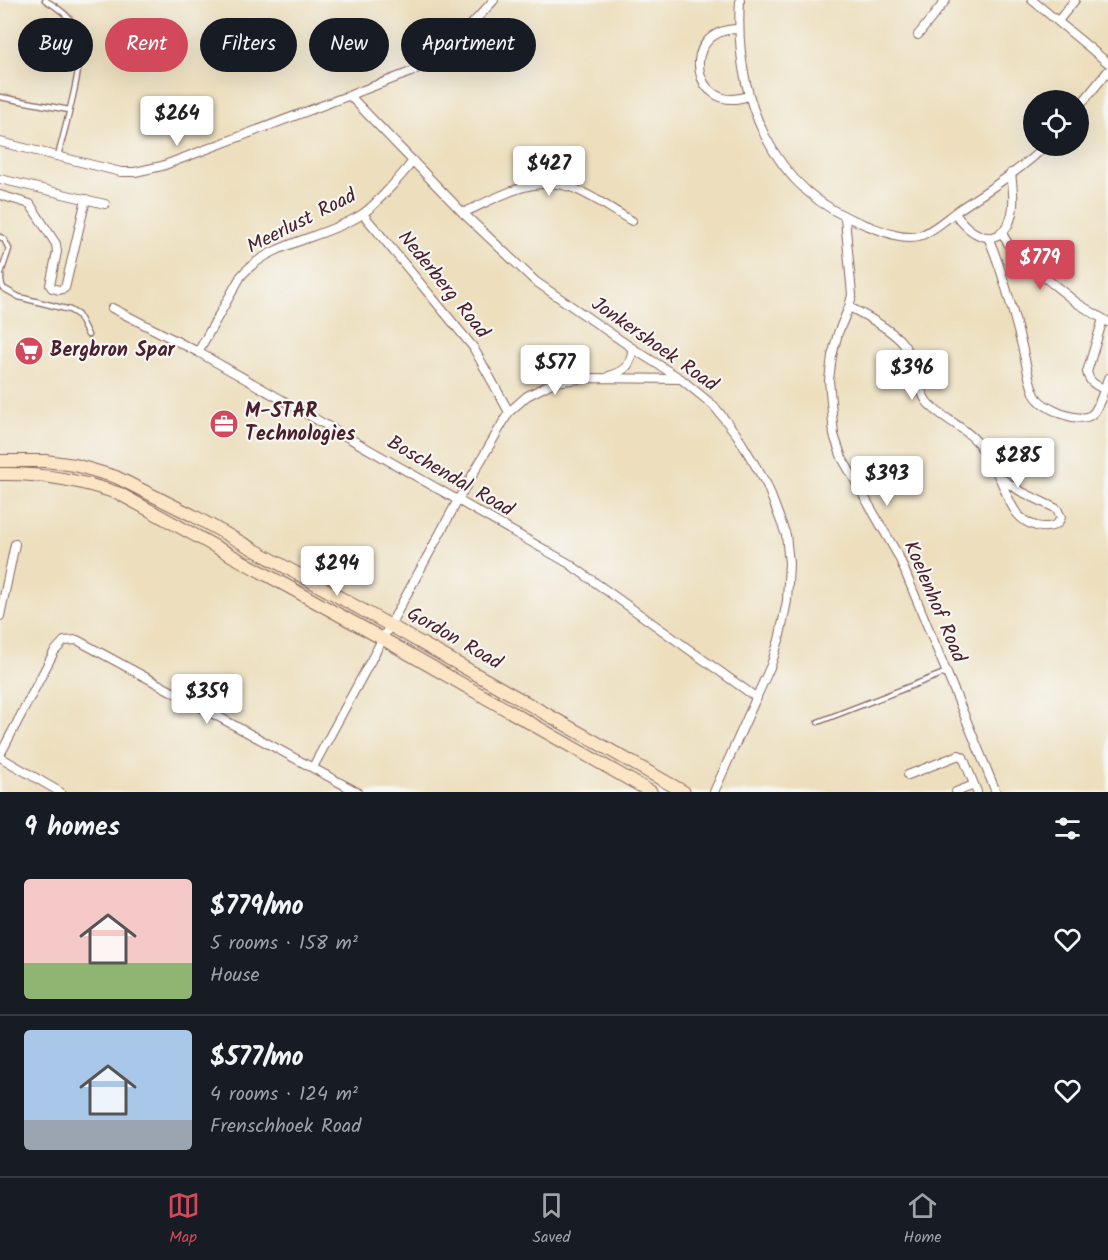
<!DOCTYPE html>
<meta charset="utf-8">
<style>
:root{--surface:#171b24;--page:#242831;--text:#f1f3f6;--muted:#9ea1a6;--line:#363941;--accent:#d1495b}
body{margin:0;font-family:Kalam,sans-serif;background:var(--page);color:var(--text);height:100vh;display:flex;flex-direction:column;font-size:22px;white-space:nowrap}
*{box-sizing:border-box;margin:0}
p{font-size:20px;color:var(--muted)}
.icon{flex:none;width:33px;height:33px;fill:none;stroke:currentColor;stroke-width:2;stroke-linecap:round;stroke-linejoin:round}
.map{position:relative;height:792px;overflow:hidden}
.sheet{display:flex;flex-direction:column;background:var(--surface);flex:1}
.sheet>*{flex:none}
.banner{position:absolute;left:18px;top:18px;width:600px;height:54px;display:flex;gap:12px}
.tools{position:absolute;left:1023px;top:90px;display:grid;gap:12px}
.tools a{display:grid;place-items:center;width:66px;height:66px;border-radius:50%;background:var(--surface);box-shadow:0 6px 24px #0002;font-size:30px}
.price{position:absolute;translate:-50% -51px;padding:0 14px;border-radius:6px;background:#fff;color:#222;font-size:20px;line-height:39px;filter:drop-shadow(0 2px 3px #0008)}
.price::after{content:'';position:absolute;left:50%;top:36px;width:18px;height:14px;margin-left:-9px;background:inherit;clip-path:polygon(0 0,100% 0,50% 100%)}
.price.selected{background:var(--accent);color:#fff}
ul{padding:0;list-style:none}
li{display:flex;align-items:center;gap:18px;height:150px;padding:0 24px}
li+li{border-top:2px solid var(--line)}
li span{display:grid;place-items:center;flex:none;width:168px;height:120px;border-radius:6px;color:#555}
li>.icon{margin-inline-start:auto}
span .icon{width:72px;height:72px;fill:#fffc;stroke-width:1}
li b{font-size:26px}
h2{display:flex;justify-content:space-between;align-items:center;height:72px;padding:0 24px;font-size:26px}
.pill{padding:0 21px;border-radius:27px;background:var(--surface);box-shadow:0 6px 24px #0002;font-size:21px;line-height:54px}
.pill.selected{background:var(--accent);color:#fff}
.tab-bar{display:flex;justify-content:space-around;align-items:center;height:84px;border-top:2px solid var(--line);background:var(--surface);font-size:16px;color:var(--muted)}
.tab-bar a{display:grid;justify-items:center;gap:3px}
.tab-bar .selected{color:var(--accent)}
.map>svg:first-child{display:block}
</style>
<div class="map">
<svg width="1108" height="792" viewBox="0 0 1108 792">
<rect width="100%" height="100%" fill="#f6f6f2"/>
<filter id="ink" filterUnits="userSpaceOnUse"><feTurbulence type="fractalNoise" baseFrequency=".0167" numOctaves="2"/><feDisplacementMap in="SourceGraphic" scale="12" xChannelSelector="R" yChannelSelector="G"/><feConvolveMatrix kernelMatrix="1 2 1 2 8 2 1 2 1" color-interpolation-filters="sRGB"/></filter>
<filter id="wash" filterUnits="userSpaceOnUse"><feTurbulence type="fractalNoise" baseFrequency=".008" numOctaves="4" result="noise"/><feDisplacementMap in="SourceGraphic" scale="24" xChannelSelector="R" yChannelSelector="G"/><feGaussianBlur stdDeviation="1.35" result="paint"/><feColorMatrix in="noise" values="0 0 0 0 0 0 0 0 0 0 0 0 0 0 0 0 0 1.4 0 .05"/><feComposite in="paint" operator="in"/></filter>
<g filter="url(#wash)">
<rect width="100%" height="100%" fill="#eddfbe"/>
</g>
<g filter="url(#ink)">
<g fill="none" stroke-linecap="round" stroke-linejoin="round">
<g stroke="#83625e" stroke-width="7">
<g id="lane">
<path d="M45 0C56 6 74 19 78 32 87 57 64 129 58 157"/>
<polyline points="0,97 69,110"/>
<polyline points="0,237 4,239 9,249 1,273 1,281 3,288 19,297 70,310 78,315 88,335"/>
<polyline points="818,722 947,672"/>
</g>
</g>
<g stroke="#83625e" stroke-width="10">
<g id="street">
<path d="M740 0C734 94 770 192 866 225 882 231 902 240 919 236 932 232 946 219 957 211 986 191 1020 171 1045 146"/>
<polyline points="1032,0 1108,63"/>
<polyline points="1058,21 1075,0"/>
<path d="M738 29C677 30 693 116 748 96"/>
<polyline points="918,35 946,0"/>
<polyline points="350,96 463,213 535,281 632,348 681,379 714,406 737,435 767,485 786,535 789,563 787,601 779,640 771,665 714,792"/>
<polyline points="1078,108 1108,71"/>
<polyline points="0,142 121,172 135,172 162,166 411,72 446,52 494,0"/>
<polyline points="0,179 105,204"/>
<polyline points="0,195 30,204 56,244 57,252 50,285 52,288 59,290 65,288 66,284 86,199"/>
<path d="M463 213C494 199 535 174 570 187 591 194 612 210 632 221"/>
<path d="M955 213C965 230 992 251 1008 225 1016 210 1013 189 1011 173"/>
<polyline points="363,214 473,347 509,412"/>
<polyline points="845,218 852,295 849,307 838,333 832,356 829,380 834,435 842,458 899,557 996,792"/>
<polyline points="1001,232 1014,253 1077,303 1108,322"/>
<path d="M988 237C1003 272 1012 309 1022 346 1026 362 1028 380 1035 395 1041 408 1078 424 1091 415 1098 411 1105 387 1108 378"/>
<path d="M849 307C867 316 885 326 899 339 916 356 914 384 927 402 938 416 964 426 977 442 985 452 993 465 999 477 1009 497 1012 519 1036 526 1044 528 1051 528 1058 523L1061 517 1057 509 1020 491 999 477"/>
<polyline points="112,308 198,352 568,563 757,698"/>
<path d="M1103 319 1087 372C1089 382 1095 385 1104 389"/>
<path d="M198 352 241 276C271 241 323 239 361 215 375 206 402 175 413 161"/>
<path d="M609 376C625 371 632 366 632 348"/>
<polyline points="0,616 15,544"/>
<polyline points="0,755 54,652 64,641 77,640 357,792"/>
<polyline points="0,757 60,792"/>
<polyline points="313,767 458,500 509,412 527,396 554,382 588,378 681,379"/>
<polyline points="908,775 959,755 963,757 977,792"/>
<polyline points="956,792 974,785"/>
</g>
</g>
<g stroke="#83625e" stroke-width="14">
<g id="secondary">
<polyline points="0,461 45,461 75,465 116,477 192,515 391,626 684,792"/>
<path d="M0 474C43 473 80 480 120 494L383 639 651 792"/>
</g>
</g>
<use href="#lane" stroke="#fff" stroke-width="4.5"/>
<use href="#street" stroke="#fff" stroke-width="8"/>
<use href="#secondary" stroke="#fce5c4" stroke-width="12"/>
</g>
</g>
<defs>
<g id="supermarket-disc" transform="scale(1.5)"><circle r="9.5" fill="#d1495b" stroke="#f6f6f2"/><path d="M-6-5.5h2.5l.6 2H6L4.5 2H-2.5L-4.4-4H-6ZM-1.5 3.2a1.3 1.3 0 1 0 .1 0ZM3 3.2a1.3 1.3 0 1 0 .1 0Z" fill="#fff"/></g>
<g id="office-disc" transform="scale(1.5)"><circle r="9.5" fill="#d1495b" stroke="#f6f6f2"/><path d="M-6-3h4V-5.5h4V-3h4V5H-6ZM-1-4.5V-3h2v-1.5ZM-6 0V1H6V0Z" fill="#fff"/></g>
</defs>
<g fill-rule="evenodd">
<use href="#supermarket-disc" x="29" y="351"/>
<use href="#office-disc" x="224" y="424"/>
</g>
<g text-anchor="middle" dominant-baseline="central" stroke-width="4.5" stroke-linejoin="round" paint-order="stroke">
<g font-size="20" fill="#4a1f2b" stroke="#f6f6f2">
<text transform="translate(302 222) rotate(-27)">Meerlust Road</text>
<text transform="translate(443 285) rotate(51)">Nederberg Road</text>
<text transform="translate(654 345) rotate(35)">Jonkershoek Road</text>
<text transform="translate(450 477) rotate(30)">Boschendal Road</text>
<text transform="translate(934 602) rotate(67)">Koelenhof Road</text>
<text transform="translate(454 639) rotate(30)">Gordon Road</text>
</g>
<g font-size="20" font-weight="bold" fill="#4a1f2b" stroke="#f6f6f2" text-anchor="start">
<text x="50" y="351">Bergbron Spar</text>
<text x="245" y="412">M-STAR<tspan x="245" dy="23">Technologies</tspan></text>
</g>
</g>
</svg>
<div class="tools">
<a><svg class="icon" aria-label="locate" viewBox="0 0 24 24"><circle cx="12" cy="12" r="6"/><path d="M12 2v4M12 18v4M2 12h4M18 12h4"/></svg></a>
</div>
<b class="price" style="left:177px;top:147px">$264</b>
<b class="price" style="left:549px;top:197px">$427</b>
<b class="price selected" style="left:1040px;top:291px">$779</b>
<b class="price" style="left:555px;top:396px">$577</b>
<b class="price" style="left:912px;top:401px">$396</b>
<b class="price" style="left:1018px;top:489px">$285</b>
<b class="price" style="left:887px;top:507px">$393</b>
<b class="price" style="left:337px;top:597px">$294</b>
<b class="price" style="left:207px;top:725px">$359</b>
<div class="banner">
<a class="pill">Buy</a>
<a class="pill selected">Rent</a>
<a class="pill">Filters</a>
<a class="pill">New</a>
<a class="pill">Apartment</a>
</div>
</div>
<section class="sheet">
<h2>9 homes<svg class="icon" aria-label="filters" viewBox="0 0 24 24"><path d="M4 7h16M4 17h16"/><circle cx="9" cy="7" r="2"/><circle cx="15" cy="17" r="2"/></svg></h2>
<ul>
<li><span style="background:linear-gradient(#f6c9c9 70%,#8fb573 0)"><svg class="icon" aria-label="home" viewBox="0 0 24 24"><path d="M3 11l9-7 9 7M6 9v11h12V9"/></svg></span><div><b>$779/mo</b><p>5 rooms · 158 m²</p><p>House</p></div><svg class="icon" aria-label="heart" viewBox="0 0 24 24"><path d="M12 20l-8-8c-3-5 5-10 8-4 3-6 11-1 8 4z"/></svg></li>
<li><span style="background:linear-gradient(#a9c7e8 75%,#9aa5b1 0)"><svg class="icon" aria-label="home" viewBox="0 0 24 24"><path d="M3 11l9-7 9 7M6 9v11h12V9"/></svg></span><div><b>$577/mo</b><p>4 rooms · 124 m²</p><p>Frenschhoek Road</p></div><svg class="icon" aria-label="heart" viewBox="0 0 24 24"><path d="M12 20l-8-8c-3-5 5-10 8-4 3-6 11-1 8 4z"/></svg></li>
</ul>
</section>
<nav class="tab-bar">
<a class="selected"><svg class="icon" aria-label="map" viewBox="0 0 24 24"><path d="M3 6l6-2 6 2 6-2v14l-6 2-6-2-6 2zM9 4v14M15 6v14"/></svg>Map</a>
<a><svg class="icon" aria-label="saved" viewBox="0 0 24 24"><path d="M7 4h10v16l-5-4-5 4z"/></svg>Saved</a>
<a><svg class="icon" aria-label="home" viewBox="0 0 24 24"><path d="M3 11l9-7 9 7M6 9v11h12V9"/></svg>Home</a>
</nav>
